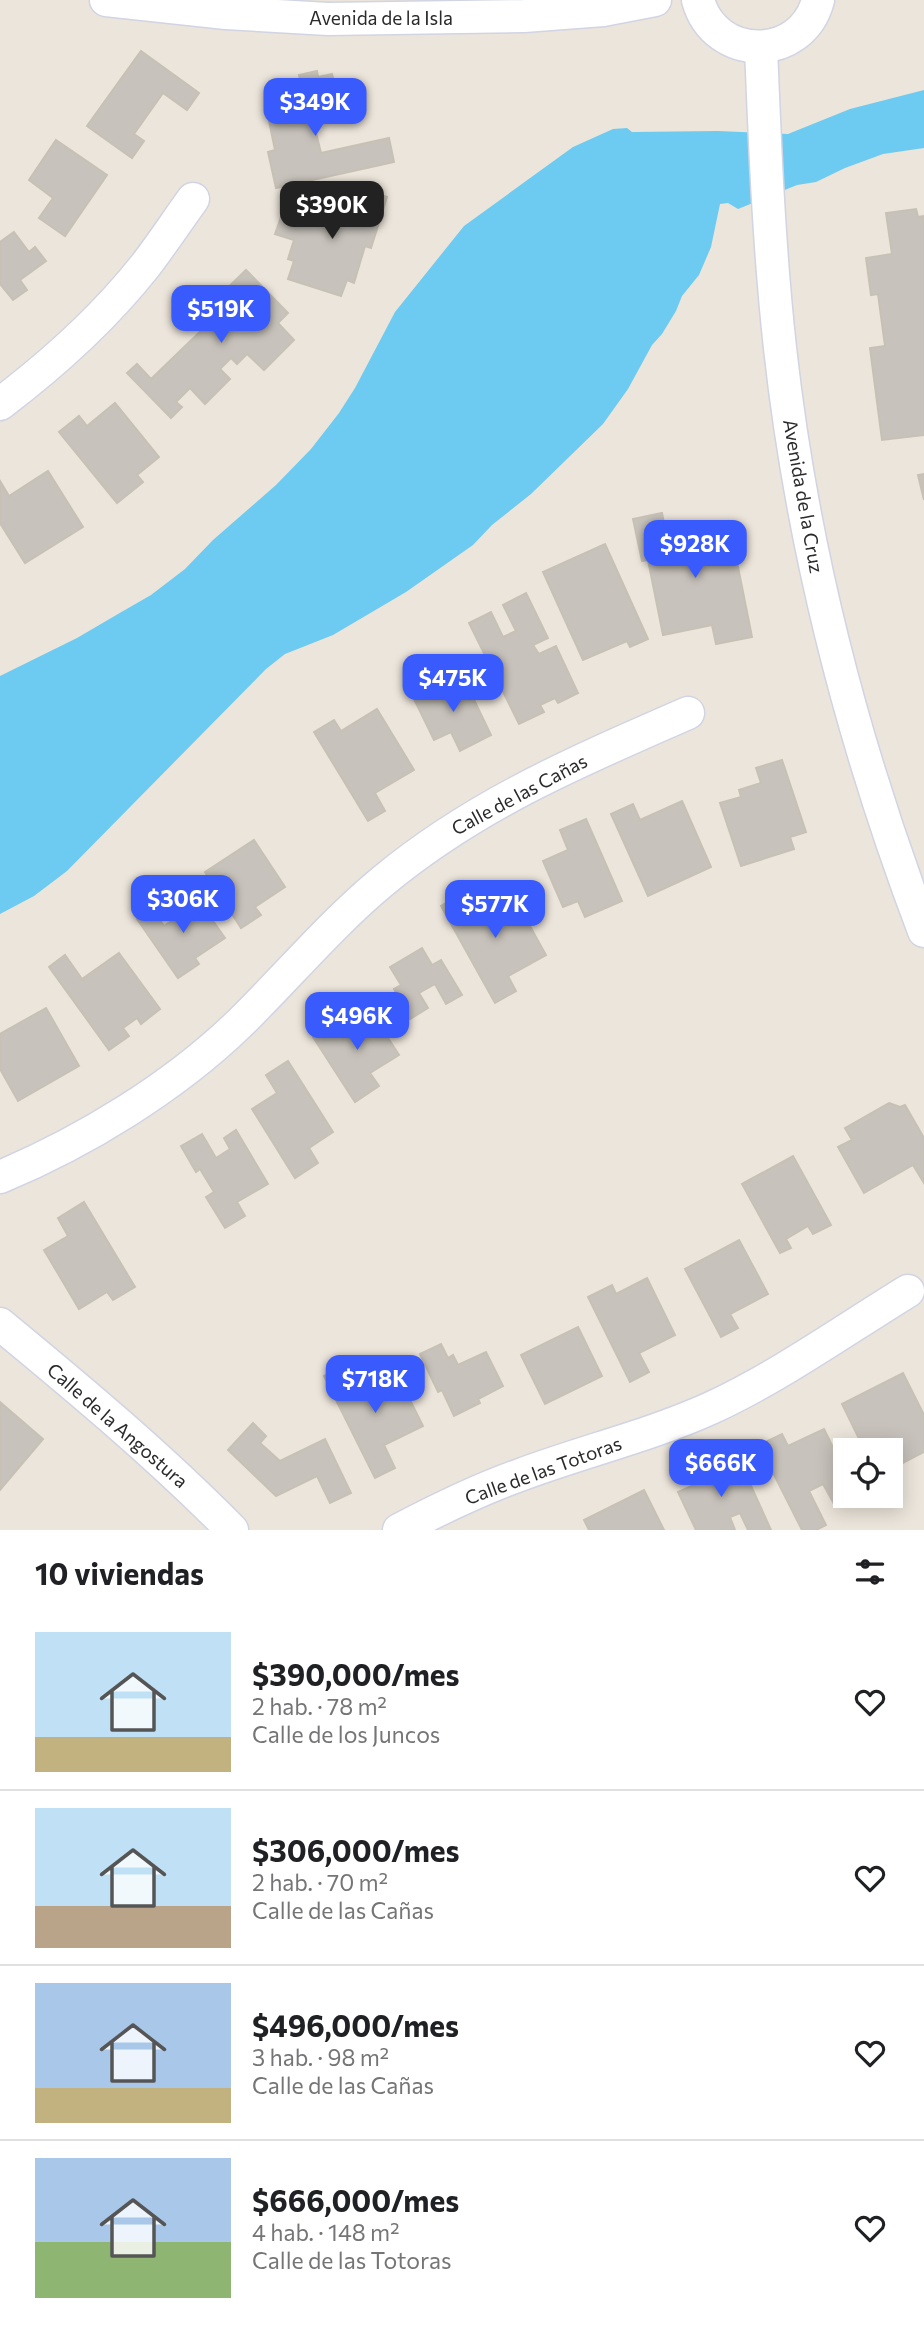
<!DOCTYPE html>
<html lang="es">
<meta charset="utf-8">
<style>
:root{--surface:#fff;--page:#f6f6f6;--text:#202124;--muted:#757577;--line:#e0e0e0;--accent:#395afc}
body{margin:0;font-family:Commissioner,sans-serif;background:var(--page);color:var(--text);height:100vh;display:flex;flex-direction:column;font-size:26px;white-space:nowrap}
*{box-sizing:border-box;margin:0}
p{font-size:23px;color:var(--muted)}
.icon{flex:none;width:38px;height:38px;fill:none;stroke:currentColor;stroke-width:2;stroke-linecap:round;stroke-linejoin:round}
.map{position:relative;height:1530px;overflow:hidden}
.sheet{display:flex;flex-direction:column;background:var(--surface);flex:1}
.sheet>*{flex:none}
.fabs{position:absolute;left:833px;top:1438px;display:grid;gap:14px}
.fabs a{display:grid;place-items:center;width:70px;height:70px;border-radius:0px;background:var(--surface);box-shadow:0 4px 18px #0003;font-size:35px}
.price{position:absolute;translate:-50% -60px;padding:0 16px;border-radius:14px;background:var(--accent);color:#fff;font-size:23px;line-height:46px;filter:drop-shadow(0 2px 4px #0008)}
.price::after{content:'';position:absolute;left:50%;top:42px;width:21px;height:16px;margin-left:-10px;background:inherit;clip-path:polygon(0 0,100% 0,50% 100%)}
.price.active{background:#222;color:#fff}
ul{padding:0;list-style:none}
li{display:flex;align-items:center;gap:21px;height:175px;padding:0 35px}
li+li{border-top:2px solid var(--line)}
li span{display:grid;place-items:center;flex:none;width:196px;height:140px;border-radius:0px;color:#555}
li>.icon{margin-inline-start:auto}
span .icon{width:84px;height:84px;fill:#fffc;stroke-width:1}
li b{font-size:30px}
h2{display:flex;justify-content:space-between;align-items:center;height:84px;padding:0 35px;font-size:30px}
.map>svg:first-child{display:block}
</style>
<div class="map">
<svg width="924" height="1530" viewBox="0 0 924 1530">
<rect width="100%" height="100%" fill="#ece5db"/>
<polygon fill="#6dcaf0" points="924,90 924,148 883,154 845,168 816,182 797,185 738,209 728,203 720,204 711,247 699,275 682,296 676,311 662,334 652,345 628,389 603,424 531,494 492,525 473,545 406,592 333,635 285,654 266,669 67,871 34,896 0,914 0,676 77,638 118,614 151,595 185,569 213,540 276,485 311,449 339,413 355,388 395,312 464,226 573,147 613,129 627,128 632,132 718,131 788,134 850,109"/>
<g fill="#c7c2bb" stroke="#c7c1b5" stroke-width="2">
<polygon points="141,51 199,93 187,110 163,93 134,134 144,141 132,158 87,126"/>
<polygon points="317,71 318,77 332,74 340,106 311,112 321,153 389,138 394,162 276,188 268,152 275,150 268,116 281,114 278,99 303,94 299,75"/>
<polygon points="56,140 107,175 65,236 39,218 53,198 29,180"/>
<polygon points="361,189 387,197 371,248 365,246 354,283 347,280 341,296 288,279 294,261 288,259 294,240 275,234 281,217 302,224 308,204 319,208 321,200 334,205 337,198 356,205"/>
<polygon points="916,209 918,217 924,216 924,435 882,440 870,348 885,346 878,294 871,295 866,258 892,254 886,213"/>
<polygon points="14,232 29,252 35,247 46,261 20,280 27,290 13,300 0,284 0,242"/>
<polygon points="246,270 288,313 278,323 294,340 264,370 247,354 237,364 231,358 220,369 230,379 205,404 190,388 176,402 182,407 171,418 127,373 137,364 151,379 208,324 195,311 205,302 209,306"/>
<polygon points="115,403 159,457 137,475 143,482 117,503 59,432 79,416 87,426"/>
<polygon points="48,471 83,527 25,563 0,523 0,481 9,496"/>
<polygon points="924,474 924,500 918,475"/>
<polygon points="662,513 667,539 730,527 752,637 716,644 712,625 663,635 648,560 642,561 633,519"/>
<polygon points="605,544 648,639 630,647 627,641 583,660 543,572"/>
<polygon points="526,593 548,638 533,645 539,654 556,646 578,693 558,703 555,698 540,705 544,712 519,724 469,623 491,612 503,637 516,631 503,605"/>
<polygon points="462,675 491,735 460,751 451,732 434,740 414,699"/>
<polygon points="377,709 414,770 375,793 385,811 368,821 314,732 334,720 341,731"/>
<polygon points="782,760 806,832 790,837 794,849 741,866 720,803 741,797 739,790 761,783 756,768"/>
<polygon points="682,801 711,867 648,896 611,814 633,804 640,820"/>
<polygon points="586,819 622,901 585,917 578,901 563,907 543,861 568,850 560,830"/>
<polygon points="254,840 285,887 255,907 261,915 241,928 205,872"/>
<polygon points="510,890 546,955 508,976 516,991 495,1003 441,906 462,894 472,911"/>
<polygon points="194,894 225,938 195,958 199,964 178,978 137,919 152,909 164,926 180,915 175,907"/>
<polygon points="422,948 432,965 441,960 462,995 446,1004 435,984 419,993 428,1008 410,1019 394,989 401,985 390,967"/>
<polygon points="119,953 160,1009 141,1024 137,1018 123,1028 129,1036 109,1050 49,967 65,955 82,979"/>
<polygon points="46,1008 79,1066 18,1101 0,1069 0,1034"/>
<polygon points="370,1010 399,1055 370,1073 379,1086 355,1102 313,1037 344,1017 348,1024"/>
<polygon points="288,1061 333,1132 309,1148 318,1163 295,1178 252,1109 277,1093 266,1075"/>
<polygon points="889,1103 900,1107 905,1105 924,1138 924,1183 913,1165 864,1193 838,1147 852,1140 845,1128"/>
<polygon points="236,1130 268,1184 237,1202 245,1216 225,1228 206,1197 214,1192 200,1169 196,1172 181,1146 202,1134 216,1158 230,1149 224,1138"/>
<polygon points="793,1156 831,1225 813,1234 808,1226 786,1239 791,1248 780,1253 742,1184"/>
<polygon points="84,1202 135,1287 113,1300 107,1292 79,1309 44,1250 68,1236 58,1218"/>
<polygon points="739,1240 768,1294 730,1314 738,1328 721,1337 685,1269"/>
<polygon points="647,1278 675,1335 639,1353 649,1372 630,1382 588,1297 612,1285 616,1294"/>
<polygon points="578,1327 602,1376 545,1404 521,1355"/>
<polygon points="441,1344 448,1358 453,1355 458,1365 486,1352 503,1386 478,1399 480,1403 454,1416 442,1390 438,1392 420,1354"/>
<polygon points="344,1366 357,1391 396,1372 423,1426 384,1445 395,1468 375,1478 324,1376"/>
<polygon points="903,1373 924,1415 924,1452 891,1469 891,1451 865,1451 842,1404"/>
<polygon points="0,1402 43,1439 0,1490"/>
<polygon points="253,1423 266,1436 260,1443 280,1461 325,1439 351,1493 330,1503 317,1476 276,1496 228,1450"/>
<polygon points="824,1429 845,1472 845,1496 850,1496 834,1504 823,1484 809,1491 826,1525 816,1530 802,1530 759,1445 782,1434 788,1446"/>
<polygon points="714,1450 730,1485 747,1477 771,1530 748,1530 740,1513 730,1517 735,1530 696,1530 678,1492 703,1481 693,1460"/>
<polygon points="644,1490 664,1530 589,1530 584,1520"/>
</g>
<g fill="none" stroke-linecap="round" stroke-linejoin="round">
<g stroke="#d1d4e3" stroke-width="35">
<g id="minor">
<polyline points="106,0 226,13 328,19 524,16 603,10 655,0"/>
<path d="M698 0C715 62 802 62 818 0"/>
<path d="M761 47C765 148 769 248 780 348 802 547 853 744 924 931"/>
<path d="M0 404C54 363 103 319 145 266 162 244 177 221 193 199"/>
<path d="M0 1177C84 1142 174 1087 240 1023 288 976 331 924 383 881 476 804 578 761 688 713"/>
<path d="M0 1324C80 1390 159 1456 232 1530"/>
<path d="M399 1530C439 1509 478 1490 520 1475 584 1451 649 1436 711 1408 780 1376 843 1331 908 1291"/>
</g>
</g>
<use href="#minor" stroke="#fff" stroke-width="32"/>
</g>
<g text-anchor="middle" dominant-baseline="central" stroke-width="5" stroke-linejoin="round" paint-order="stroke">
<g font-size="19" fill="#2a2a2a" stroke="#fff">
<text x="381" y="17">Avenida de la Isla</text>
<text transform="translate(804 496) rotate(80)">Avenida de la Cruz</text>
<text transform="translate(519 794) rotate(-28)">Calle de las Cañas</text>
<text transform="translate(118 1425) rotate(41)">Calle de la Angostura</text>
<text transform="translate(543 1470) rotate(-20)">Calle de las Totoras</text>
</g>
</g>
</svg>
<div class="fabs">
<a><svg class="icon" aria-label="locate" viewBox="0 0 24 24"><circle cx="12" cy="12" r="6"/><path d="M12 2v4M12 18v4M2 12h4M18 12h4"/></svg></a>
</div>
<b class="price" style="left:315px;top:138px">$349K</b>
<b class="price active" style="left:332px;top:241px">$390K</b>
<b class="price" style="left:221px;top:345px">$519K</b>
<b class="price" style="left:695px;top:580px">$928K</b>
<b class="price" style="left:453px;top:714px">$475K</b>
<b class="price" style="left:183px;top:935px">$306K</b>
<b class="price" style="left:495px;top:940px">$577K</b>
<b class="price" style="left:357px;top:1052px">$496K</b>
<b class="price" style="left:375px;top:1415px">$718K</b>
<b class="price" style="left:721px;top:1499px">$666K</b>
</div>
<section class="sheet">
<h2>10 viviendas<svg class="icon" aria-label="filters" viewBox="0 0 24 24"><path d="M4 7h16M4 17h16"/><circle cx="9" cy="7" r="2"/><circle cx="15" cy="17" r="2"/></svg></h2>
<ul>
<li><span style="background:linear-gradient(#bfe0f5 75%,#c2b280 0)"><svg class="icon" aria-label="home" viewBox="0 0 24 24"><path d="M3 11l9-7 9 7M6 9v11h12V9"/></svg></span><div><b>$390,000/mes</b><p>2 hab. · 78 m²</p><p>Calle de los Juncos</p></div><svg class="icon" aria-label="heart" viewBox="0 0 24 24"><path d="M12 20l-8-8c-3-5 5-10 8-4 3-6 11-1 8 4z"/></svg></li>
<li><span style="background:linear-gradient(#bfe0f5 70%,#b9a48a 0)"><svg class="icon" aria-label="home" viewBox="0 0 24 24"><path d="M3 11l9-7 9 7M6 9v11h12V9"/></svg></span><div><b>$306,000/mes</b><p>2 hab. · 70 m²</p><p>Calle de las Cañas</p></div><svg class="icon" aria-label="heart" viewBox="0 0 24 24"><path d="M12 20l-8-8c-3-5 5-10 8-4 3-6 11-1 8 4z"/></svg></li>
<li><span style="background:linear-gradient(#a9c7e8 75%,#c2b280 0)"><svg class="icon" aria-label="home" viewBox="0 0 24 24"><path d="M3 11l9-7 9 7M6 9v11h12V9"/></svg></span><div><b>$496,000/mes</b><p>3 hab. · 98 m²</p><p>Calle de las Cañas</p></div><svg class="icon" aria-label="heart" viewBox="0 0 24 24"><path d="M12 20l-8-8c-3-5 5-10 8-4 3-6 11-1 8 4z"/></svg></li>
<li><span style="background:linear-gradient(#a9c7e8 60%,#8fb573 0)"><svg class="icon" aria-label="home" viewBox="0 0 24 24"><path d="M3 11l9-7 9 7M6 9v11h12V9"/></svg></span><div><b>$666,000/mes</b><p>4 hab. · 148 m²</p><p>Calle de las Totoras</p></div><svg class="icon" aria-label="heart" viewBox="0 0 24 24"><path d="M12 20l-8-8c-3-5 5-10 8-4 3-6 11-1 8 4z"/></svg></li>
</ul>
</section>
